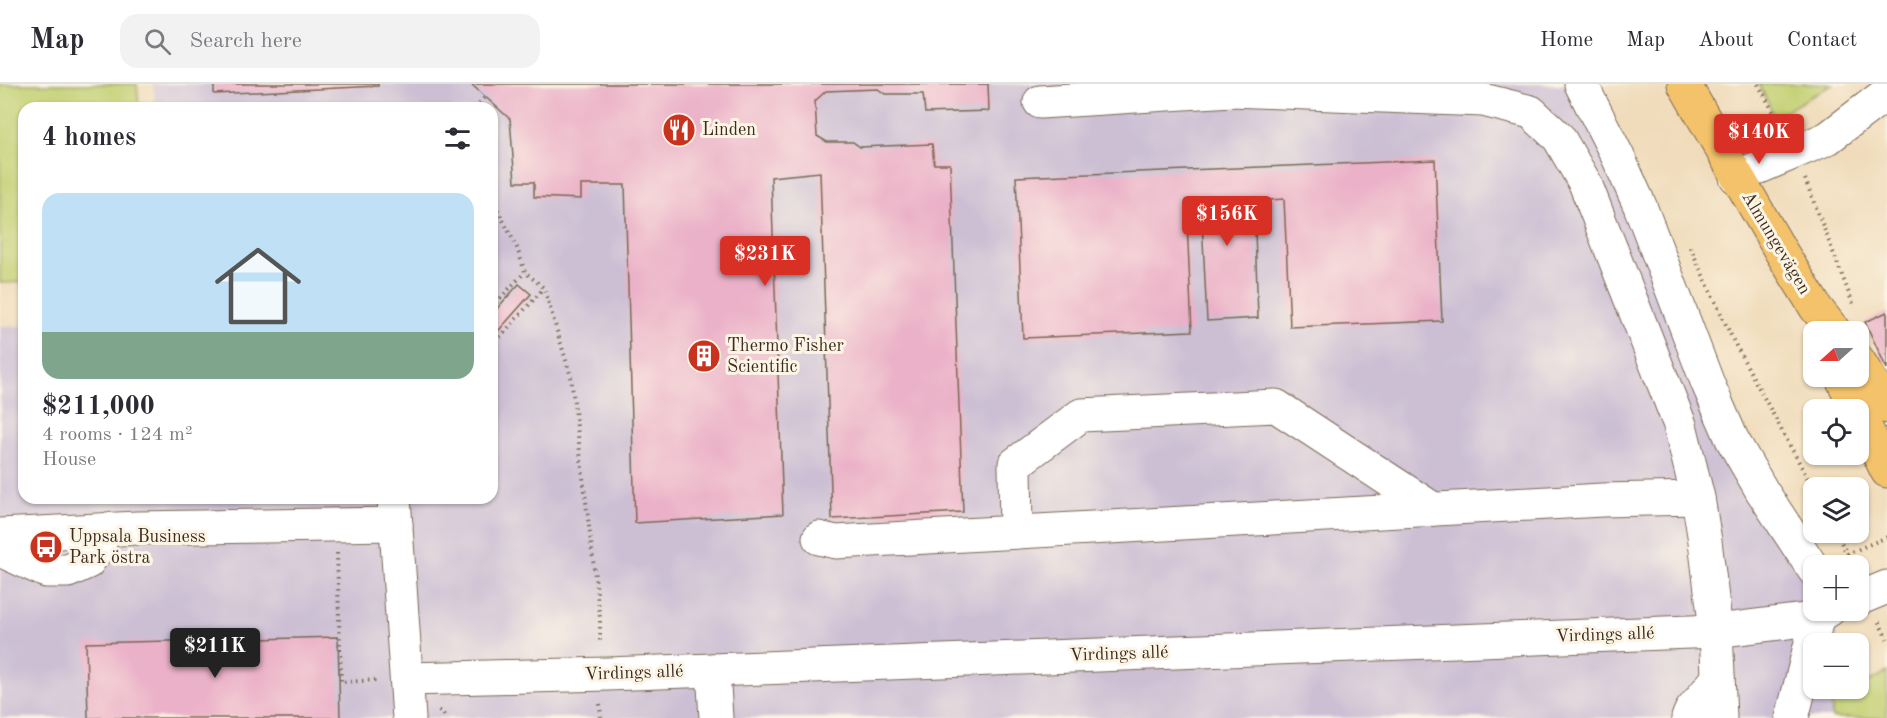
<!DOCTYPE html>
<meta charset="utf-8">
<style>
:root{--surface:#fff;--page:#f2f2f3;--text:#2b2b33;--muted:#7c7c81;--line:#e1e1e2;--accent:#d93025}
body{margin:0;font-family:"Old Standard TT",serif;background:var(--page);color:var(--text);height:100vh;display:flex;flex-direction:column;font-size:22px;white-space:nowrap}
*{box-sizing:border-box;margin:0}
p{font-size:20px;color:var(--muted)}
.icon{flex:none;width:33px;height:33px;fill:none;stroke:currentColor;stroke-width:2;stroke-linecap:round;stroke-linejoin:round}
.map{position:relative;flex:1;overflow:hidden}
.side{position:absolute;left:18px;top:18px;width:480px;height:402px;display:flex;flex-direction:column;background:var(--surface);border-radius:18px;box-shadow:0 2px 4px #0004}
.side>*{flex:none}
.needle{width:39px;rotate:249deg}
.fabs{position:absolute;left:1803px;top:237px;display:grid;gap:12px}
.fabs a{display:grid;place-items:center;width:66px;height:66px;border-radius:12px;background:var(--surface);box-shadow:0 2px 4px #0004;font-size:30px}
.price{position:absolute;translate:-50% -51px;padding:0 14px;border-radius:6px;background:var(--accent);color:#fff;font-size:20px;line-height:39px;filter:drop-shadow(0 2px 3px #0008)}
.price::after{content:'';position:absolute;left:50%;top:36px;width:18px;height:14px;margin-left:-9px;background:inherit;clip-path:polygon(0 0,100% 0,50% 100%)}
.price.selected{background:#222;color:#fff}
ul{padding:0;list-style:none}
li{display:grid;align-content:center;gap:12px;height:318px;padding:0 24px}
li span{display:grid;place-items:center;height:186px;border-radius:18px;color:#555}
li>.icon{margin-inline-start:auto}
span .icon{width:108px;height:108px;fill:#fffc;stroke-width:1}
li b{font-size:26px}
h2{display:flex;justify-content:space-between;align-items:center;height:72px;padding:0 24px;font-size:26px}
header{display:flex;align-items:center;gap:36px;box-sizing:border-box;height:84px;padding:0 30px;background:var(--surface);border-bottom:2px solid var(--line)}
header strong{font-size:28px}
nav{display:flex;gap:33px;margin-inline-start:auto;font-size:21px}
.search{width:420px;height:54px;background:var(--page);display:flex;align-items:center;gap:15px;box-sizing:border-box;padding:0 21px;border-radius:18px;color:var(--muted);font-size:22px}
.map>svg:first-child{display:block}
</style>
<header>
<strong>Map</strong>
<div class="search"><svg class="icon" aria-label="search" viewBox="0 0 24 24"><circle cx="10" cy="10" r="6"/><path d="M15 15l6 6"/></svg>Search here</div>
<nav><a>Home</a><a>Map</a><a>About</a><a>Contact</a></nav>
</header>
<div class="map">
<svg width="1887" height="634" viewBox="0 0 1887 634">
<rect width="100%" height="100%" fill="#fcf5e5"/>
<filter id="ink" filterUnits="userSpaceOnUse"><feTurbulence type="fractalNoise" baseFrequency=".0167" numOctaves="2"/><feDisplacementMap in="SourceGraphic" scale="12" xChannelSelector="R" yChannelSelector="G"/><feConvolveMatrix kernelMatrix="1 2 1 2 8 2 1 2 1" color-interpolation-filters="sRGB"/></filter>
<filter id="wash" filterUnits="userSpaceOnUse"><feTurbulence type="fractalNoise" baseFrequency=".008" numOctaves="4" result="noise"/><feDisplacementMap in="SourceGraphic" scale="24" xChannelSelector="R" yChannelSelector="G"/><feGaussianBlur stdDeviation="1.35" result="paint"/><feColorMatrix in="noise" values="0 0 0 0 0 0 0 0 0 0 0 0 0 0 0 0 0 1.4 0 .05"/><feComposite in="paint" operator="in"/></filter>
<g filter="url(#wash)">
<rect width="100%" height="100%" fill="#f0dbba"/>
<polygon fill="#ccbfd4" points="153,0 1581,0 1671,203 1813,486 1814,526 1838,527 1836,559 1814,560 1814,604 1833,605 1832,634 0,634 0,242 24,242 24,414 492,414 492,24 156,24"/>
<g fill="#c1cf70" stroke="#7e7c47" stroke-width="1.5">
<polygon points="0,0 137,0 139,24 24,24 24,198 0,199"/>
<polygon points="1759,0 1833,0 1775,33"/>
<polygon points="1887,588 1887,634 1832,634 1832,616 1858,604 1859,603"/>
</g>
<g id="blocks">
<g fill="#ebb1c8">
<polygon points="214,0 378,0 378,2 214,10"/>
<polygon points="471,0 988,0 989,27 925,29 923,10 885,10 878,5 826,7 815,17 817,52 827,58 853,58 860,63 932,60 934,80 950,80 963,428 832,435 820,88 771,93 783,430 635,439 625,101 581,101 581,115 534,113 534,98 515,98 510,35"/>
<polygon points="1435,76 1442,237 1290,243 1284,115 1254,117 1258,234 1207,237 1201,116 1186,116 1192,247 1023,254 1016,93"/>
<polygon points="519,200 531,210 492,254 492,230"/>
<polygon points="1887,228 1887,285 1865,238"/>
<polygon points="338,553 340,634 88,634 86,559"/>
</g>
</g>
</g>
<g filter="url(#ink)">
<use href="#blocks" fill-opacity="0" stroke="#7a6855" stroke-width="1.5"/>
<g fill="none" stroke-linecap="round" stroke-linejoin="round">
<g stroke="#7a6855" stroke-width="35">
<g id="minor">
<polyline points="1231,0 1232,6 1483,16 1531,28 1559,54 1585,99 1680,341 1698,414 1705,457 1716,547 1720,634"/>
<polyline points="1581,0 1618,73 1640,122 1708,300 1732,355 1762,407 1814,486"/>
<polyline points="1040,18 1232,6"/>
<polyline points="1736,93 1828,54 1887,9"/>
<polyline points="394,414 409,634"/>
<polyline points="1016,448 1015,380 1081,331 1276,322 1433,425"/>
<polyline points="0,451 137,444 396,440"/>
<polyline points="819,454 836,458 1602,416 1698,414"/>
<polyline points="0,466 46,487 68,487 88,478 99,462 104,446"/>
<polyline points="1858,515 1887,503"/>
<polyline points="713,586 716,634"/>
<polyline points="407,595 608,590 1716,547 1804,536 1829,526"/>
<polyline points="1688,634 1691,627 1718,594"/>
<polyline points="1792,634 1818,531"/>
</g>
</g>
<g stroke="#7a6855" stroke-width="35">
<g id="major">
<polyline points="1684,0 1780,166 1816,224 1835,248"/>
<polyline points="1858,276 1887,323"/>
<polyline points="1841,292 1857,326"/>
<polyline points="1858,328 1887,387"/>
</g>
</g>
<g stroke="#7a6855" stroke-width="4" stroke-dasharray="1.5 4.5" stroke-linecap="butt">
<polyline points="1758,0 1781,42"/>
<polyline points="475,24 485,13"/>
<polyline points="1805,95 1853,220"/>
<polyline points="492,115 516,161 525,188 544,204 571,293 600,534 600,561"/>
<polyline points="1690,163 1734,258 1814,406"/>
<polyline points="492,223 525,188"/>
<polyline points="492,262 544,204"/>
<polyline points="1836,448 1853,482"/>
<polyline points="337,469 341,598 379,596"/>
<polyline points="1847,470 1887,453"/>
<polyline points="1879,538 1887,555"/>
<polyline points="600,620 601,634"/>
<polyline points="439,626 447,634"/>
</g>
<use href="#minor" stroke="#fff" stroke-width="33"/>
<use href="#major" stroke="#f3c26a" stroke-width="33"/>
</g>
</g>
<defs>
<g id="restaurant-disc" transform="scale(1.725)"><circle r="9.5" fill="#c8321e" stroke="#fcf5e5"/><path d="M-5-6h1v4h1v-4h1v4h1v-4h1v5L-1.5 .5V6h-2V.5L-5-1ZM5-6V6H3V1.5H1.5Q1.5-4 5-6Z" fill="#fff"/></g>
<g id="building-disc" transform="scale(1.725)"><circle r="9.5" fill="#c8321e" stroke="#fcf5e5"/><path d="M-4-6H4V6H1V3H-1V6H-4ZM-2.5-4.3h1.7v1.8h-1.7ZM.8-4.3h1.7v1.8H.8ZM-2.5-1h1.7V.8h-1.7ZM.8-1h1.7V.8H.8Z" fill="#fff"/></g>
<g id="bus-disc" transform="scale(1.725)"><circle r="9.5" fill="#c8321e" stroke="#fcf5e5"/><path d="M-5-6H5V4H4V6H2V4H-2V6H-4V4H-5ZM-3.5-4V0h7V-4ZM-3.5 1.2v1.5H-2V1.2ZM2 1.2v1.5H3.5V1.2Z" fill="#fff"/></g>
</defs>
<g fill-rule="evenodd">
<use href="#restaurant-disc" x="679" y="46"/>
<use href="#building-disc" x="704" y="272"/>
<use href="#bus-disc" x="46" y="463"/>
</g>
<g text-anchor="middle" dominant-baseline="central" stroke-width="6" stroke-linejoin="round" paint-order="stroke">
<g font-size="18" fill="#3b2a1e" stroke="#fcf5e5" text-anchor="start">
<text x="702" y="46">Linden</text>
<text x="727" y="262">Thermo Fisher<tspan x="727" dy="21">Scientific</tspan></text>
<text x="69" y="453">Uppsala Business<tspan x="69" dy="21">Park östra</tspan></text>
</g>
<g font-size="18" fill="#3b2a1e" stroke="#fcf5e5">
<text transform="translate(1776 159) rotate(59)">Almungevägen</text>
<text transform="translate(1605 551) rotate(-2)">Virdings allé</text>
<text transform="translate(1119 570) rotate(-2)">Virdings allé</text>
<text transform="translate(634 589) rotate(-2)">Virdings allé</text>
</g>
</g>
</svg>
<div class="fabs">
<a><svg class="needle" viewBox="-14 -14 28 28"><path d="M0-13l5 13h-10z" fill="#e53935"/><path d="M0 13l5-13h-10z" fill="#7c7c81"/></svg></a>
<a><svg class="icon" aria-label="locate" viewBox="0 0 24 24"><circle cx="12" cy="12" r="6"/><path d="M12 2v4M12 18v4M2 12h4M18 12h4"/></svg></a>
<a><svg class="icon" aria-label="layers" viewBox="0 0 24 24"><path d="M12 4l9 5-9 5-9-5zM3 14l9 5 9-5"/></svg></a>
<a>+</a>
<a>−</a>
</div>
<b class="price" style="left:1759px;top:81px">$140K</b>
<b class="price" style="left:1227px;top:163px">$156K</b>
<b class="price" style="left:765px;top:203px">$231K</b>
<b class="price selected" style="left:215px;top:595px">$211K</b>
<section class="side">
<h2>4 homes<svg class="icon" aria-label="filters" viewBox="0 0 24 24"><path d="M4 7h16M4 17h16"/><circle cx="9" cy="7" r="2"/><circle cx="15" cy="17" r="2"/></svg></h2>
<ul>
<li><span style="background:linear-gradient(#bfe0f5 75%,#7fa58c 0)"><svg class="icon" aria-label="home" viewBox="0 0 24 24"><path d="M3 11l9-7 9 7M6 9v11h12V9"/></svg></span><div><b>$211,000</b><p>4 rooms · 124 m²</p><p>House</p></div></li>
</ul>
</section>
</div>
